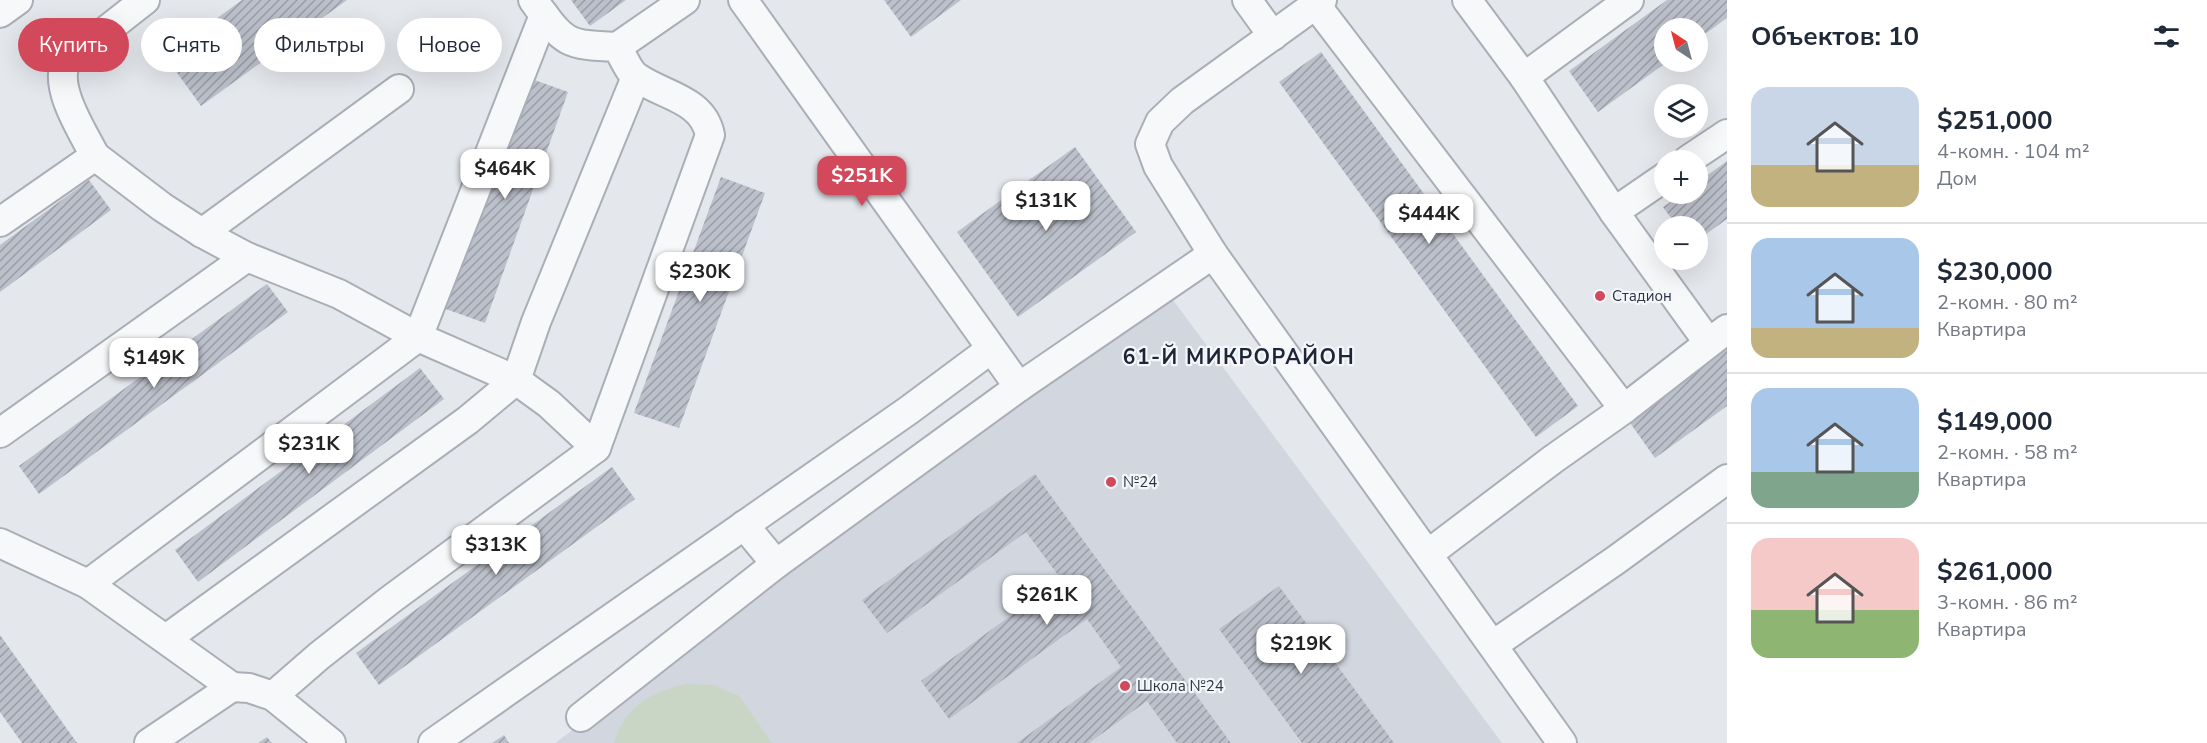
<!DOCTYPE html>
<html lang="ru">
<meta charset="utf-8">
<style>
:root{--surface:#fff;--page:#f2f2f3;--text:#1f2937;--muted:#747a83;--line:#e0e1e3;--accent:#d1495b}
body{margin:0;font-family:"Nunito Sans",sans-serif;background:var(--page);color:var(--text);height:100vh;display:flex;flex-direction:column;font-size:22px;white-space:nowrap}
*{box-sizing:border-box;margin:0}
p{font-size:20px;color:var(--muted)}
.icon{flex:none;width:33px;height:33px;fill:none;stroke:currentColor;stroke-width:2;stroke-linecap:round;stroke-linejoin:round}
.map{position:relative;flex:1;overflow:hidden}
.details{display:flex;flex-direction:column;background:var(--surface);width:480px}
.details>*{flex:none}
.top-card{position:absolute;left:18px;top:18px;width:570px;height:54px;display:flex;gap:12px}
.needle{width:39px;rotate:324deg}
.tools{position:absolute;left:1654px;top:18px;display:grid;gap:12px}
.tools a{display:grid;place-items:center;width:54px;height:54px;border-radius:50%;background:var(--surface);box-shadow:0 6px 24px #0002;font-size:30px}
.price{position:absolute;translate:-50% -51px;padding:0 14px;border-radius:12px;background:#fff;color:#222;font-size:20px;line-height:39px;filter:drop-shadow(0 2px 3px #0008)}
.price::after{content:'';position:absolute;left:50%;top:36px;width:18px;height:14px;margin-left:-9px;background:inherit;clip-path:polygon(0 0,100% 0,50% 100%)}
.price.current{background:var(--accent);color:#fff}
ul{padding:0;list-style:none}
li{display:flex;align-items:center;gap:18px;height:150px;padding:0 24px}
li+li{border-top:2px solid var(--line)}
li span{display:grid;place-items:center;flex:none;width:168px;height:120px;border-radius:18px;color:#555}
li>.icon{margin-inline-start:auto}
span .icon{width:72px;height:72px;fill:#fffc;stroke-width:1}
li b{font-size:26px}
h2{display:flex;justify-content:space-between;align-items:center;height:72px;padding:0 24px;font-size:26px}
.pill{padding:0 21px;border-radius:27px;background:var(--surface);box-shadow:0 6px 24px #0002;font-size:21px;line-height:54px}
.pill.current{background:var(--accent);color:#fff}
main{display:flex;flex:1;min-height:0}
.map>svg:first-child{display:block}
</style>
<main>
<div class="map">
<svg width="1727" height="743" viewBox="0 0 1727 743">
<defs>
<pattern id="building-hatch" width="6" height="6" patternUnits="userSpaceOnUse" patternTransform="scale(1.5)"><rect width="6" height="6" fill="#bbc0ca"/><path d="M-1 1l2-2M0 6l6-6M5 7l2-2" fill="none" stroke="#989da6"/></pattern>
</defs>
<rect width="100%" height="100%" fill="#e4e7ec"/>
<polygon fill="#d2d6de" points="1170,296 1502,743 555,743"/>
<path fill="#c9d6c5" d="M685 684 713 685 739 696 772 743H614C625 706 650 693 685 684Z"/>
<g fill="url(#building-hatch)">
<polygon points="242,0 347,0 201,106 165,56"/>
<polygon points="571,0 626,0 590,26"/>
<polygon points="884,0 961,0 911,37"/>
<polygon points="1667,0 1727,0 1727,18 1698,39 1698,28 1665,28 1665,62 1667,62 1598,112 1569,71"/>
<polygon points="1321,52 1578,406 1536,437 1279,82"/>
<polygon points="526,77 568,92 485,323 443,308"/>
<polygon points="1075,147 1136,232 1018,317 957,232"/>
<polygon points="1727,161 1727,219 1698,240 1698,226 1677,226 1663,207 1682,194 1698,194 1698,182"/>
<polygon points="721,177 765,193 679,428 634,413"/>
<polygon points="89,180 111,210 0,292 0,245"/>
<polygon points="267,284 288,312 39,494 19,466"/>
<polygon points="1727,348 1727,406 1655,458 1628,420"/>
<polygon points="420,368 444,399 198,582 175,550"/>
<polygon points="612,467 635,499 379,685 356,653"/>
<polygon points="1035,474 1231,743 1177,743 1147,701 1089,743 1017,743 1121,667 1087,619 949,719 921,681 1061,579 1026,532 887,633 862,600"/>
<polygon points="1279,586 1394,743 1302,743 1219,629"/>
<polygon points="0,635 77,743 22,743 0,712"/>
<polygon points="504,735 509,743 492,743"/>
<polygon points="267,737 272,743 258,743"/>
</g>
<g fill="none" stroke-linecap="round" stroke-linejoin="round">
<g stroke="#a9aeb7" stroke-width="32">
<g id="minor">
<polyline points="743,0 1019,387"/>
<polyline points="1247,0 1273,36"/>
<polyline points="1322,0 1182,101 1160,122 1150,144 1158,166 1213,254 1562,743"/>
<polyline points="1467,0 1524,77 1629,0"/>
<polyline points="1316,5 1624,409 1727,329"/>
<polyline points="0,13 18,0"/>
<polyline points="617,47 685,0"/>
<polyline points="1524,77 1614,212 1708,342"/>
<polyline points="95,156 162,207 202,233 247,257"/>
<polyline points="1688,160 1727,134"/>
<polyline points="1614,212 1665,177"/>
<path d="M0 222 95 156C83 132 53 87 66 62L145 0"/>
<polyline points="202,233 399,89"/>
<polyline points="0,433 247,257 339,294 418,337 516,380 549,404 596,448"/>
<polyline points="744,525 776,564"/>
<polyline points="0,543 88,584 232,687 149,743"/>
<polyline points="1428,554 1552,460 1624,409"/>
<polyline points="88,584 418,337 544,15"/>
<polyline points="166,639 468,420 516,380 536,322 636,77"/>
<polyline points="1493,645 1616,560 1727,479"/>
<polyline points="232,687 249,688 273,696 331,743"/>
<path d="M273 696 319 656 390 600 596 448 710 135C703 99 664 96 638 78 629 73 623 56 617 47 563 45 564 42 533 0"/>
<polyline points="581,717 776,564 1019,387 1213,254"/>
<polyline points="433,743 909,410 991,349"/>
</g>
</g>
<use href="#minor" stroke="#f7f8fa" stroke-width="28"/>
</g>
<g fill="#d1495b" stroke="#f4f6f9" stroke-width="2">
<circle cx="1600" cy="296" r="6"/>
<circle cx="1111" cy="482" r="6"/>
<circle cx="1125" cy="686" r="6"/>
</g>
<g text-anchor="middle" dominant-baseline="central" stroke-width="4.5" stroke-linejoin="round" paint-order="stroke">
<g font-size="15" fill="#2b3445" stroke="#f4f6f9" text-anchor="start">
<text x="1612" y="296">Стадион</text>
<text x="1123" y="482">№24</text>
<text x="1137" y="686">Школа №24</text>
</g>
<g font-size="21" font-weight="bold" letter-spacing="1.5" fill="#1d2536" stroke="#f4f6f9">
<text x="1239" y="357">61-Й МИКРОРАЙОН</text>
</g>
</g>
</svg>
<div class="tools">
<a><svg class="needle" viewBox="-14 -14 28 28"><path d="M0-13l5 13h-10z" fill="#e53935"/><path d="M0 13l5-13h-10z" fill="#747a83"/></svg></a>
<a><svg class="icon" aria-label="layers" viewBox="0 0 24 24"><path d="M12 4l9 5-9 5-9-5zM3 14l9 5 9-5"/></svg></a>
<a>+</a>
<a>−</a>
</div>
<b class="price" style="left:505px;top:200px">$464K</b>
<b class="price current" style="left:862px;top:207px">$251K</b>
<b class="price" style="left:1046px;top:232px">$131K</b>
<b class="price" style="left:1429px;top:245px">$444K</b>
<b class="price" style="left:700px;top:303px">$230K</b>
<b class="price" style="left:154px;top:389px">$149K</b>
<b class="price" style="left:309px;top:475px">$231K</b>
<b class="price" style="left:496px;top:576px">$313K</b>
<b class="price" style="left:1047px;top:626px">$261K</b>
<b class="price" style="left:1301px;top:675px">$219K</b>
<div class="top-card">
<a class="pill current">Купить</a>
<a class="pill">Снять</a>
<a class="pill">Фильтры</a>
<a class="pill">Новое</a>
</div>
</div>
<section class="details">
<h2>Объектов: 10<svg class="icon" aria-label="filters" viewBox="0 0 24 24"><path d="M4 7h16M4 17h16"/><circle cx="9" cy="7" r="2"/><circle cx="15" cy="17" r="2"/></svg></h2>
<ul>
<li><span style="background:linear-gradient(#c9d6e8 65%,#c2b280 0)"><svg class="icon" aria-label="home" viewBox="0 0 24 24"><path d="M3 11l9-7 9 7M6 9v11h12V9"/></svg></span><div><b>$251,000</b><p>4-комн. · 104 m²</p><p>Дом</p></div></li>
<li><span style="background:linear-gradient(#a9c7e8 75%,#c2b280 0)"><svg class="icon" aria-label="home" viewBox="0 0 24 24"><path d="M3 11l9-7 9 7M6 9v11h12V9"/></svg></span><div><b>$230,000</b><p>2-комн. · 80 m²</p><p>Квартира</p></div></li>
<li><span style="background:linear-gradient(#a9c7e8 70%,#7fa58c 0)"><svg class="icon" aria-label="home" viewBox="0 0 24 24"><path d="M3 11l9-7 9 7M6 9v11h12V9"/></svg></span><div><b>$149,000</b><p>2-комн. · 58 m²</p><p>Квартира</p></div></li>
<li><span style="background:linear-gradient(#f6c9c9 60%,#8fb573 0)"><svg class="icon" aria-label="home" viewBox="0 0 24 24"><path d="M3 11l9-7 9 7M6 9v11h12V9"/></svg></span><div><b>$261,000</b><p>3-комн. · 86 m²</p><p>Квартира</p></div></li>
</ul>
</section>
</main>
